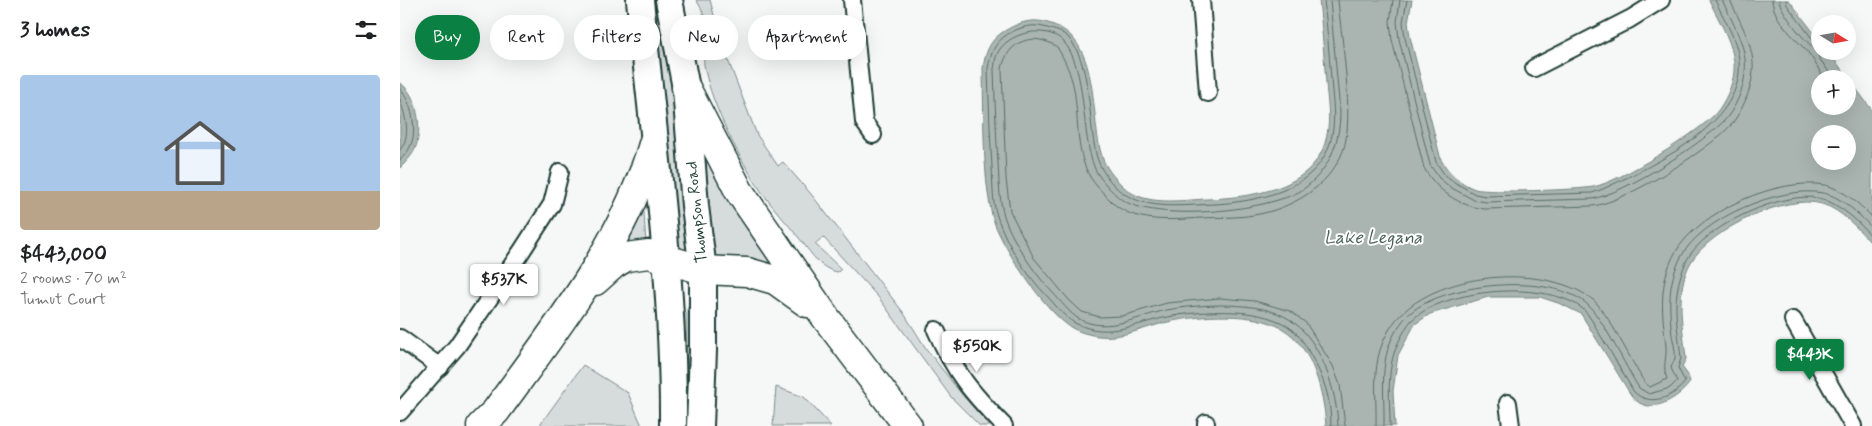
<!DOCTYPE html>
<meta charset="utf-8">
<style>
:root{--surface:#fff;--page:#f2f2f2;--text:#202124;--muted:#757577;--line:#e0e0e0;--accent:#0b8043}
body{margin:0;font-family:Mynerve,sans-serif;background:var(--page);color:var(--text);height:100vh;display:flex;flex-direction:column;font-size:19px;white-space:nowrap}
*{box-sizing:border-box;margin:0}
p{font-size:16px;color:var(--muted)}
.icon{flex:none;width:28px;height:28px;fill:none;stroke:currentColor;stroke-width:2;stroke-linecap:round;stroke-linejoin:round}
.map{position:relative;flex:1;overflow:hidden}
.drawer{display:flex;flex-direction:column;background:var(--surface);width:400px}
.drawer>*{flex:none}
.top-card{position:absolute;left:15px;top:15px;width:475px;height:45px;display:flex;gap:10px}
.needle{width:32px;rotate:101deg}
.controls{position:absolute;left:1411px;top:15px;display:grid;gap:10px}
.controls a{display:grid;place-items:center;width:45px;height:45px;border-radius:50%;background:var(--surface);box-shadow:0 5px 20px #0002;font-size:25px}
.price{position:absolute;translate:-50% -42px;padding:0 11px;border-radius:5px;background:#fff;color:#222;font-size:16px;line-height:32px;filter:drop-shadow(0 1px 2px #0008)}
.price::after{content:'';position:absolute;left:50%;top:30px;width:15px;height:11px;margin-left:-8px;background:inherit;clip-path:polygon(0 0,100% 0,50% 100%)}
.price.on{background:var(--accent);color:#fff}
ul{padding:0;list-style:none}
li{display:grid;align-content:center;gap:10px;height:265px;padding:0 20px}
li+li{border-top:1px solid var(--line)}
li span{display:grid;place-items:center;height:155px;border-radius:5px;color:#555}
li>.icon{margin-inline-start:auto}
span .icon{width:90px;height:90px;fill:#fffc;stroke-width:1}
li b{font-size:21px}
h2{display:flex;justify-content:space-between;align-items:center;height:60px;padding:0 20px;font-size:21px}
.chip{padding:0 18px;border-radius:22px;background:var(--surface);box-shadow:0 5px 20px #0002;font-size:18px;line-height:45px}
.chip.on{background:var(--accent);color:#fff}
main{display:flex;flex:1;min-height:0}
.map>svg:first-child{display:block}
</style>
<main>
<section class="drawer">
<h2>3 homes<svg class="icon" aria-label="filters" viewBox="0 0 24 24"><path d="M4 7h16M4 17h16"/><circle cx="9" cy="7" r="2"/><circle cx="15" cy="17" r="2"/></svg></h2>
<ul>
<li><span style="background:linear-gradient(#a9c7e8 75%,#b9a48a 0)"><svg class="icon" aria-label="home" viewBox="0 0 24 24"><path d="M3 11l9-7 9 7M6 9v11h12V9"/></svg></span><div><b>$443,000</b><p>2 rooms · 70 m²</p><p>Tumut Court</p></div></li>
</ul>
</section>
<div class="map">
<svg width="1472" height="426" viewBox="0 0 1472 426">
<rect width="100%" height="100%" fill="#f6f7f7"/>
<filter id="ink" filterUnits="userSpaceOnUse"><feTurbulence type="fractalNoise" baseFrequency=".02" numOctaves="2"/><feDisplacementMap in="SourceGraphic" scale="10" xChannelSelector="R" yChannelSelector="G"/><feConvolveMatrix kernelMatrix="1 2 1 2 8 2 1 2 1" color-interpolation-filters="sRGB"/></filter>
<g filter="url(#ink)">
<g fill="#d6dcdb" stroke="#7a8c88">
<polygon points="248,0 262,0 273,77 291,256 281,248 277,241"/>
<path d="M296 0H310L321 42 357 135 378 166 383 162 411 194 503 312 527 350 564 397 590 426H580L551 397 479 298 423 237 415 244 441 269 438 272C420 270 410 251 399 238 387 223 372 207 361 191 339 158 313 108 305 70 299 44 314 24 296 0Z"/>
<polygon points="303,148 383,268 311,259"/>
<polygon points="238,212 244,212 246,246 217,249"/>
<polygon points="292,296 288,420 286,313"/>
<polygon points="183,365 228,393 242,426 139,426"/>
<polygon points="376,387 404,397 431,426 373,426"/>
</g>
<g fill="#aab5b1" stroke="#72857f" fill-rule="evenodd">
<path d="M919 0H1012L1008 22 1010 37 1041 160C1049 173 1061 184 1075 189 1089 193 1178 190 1193 187 1220 182 1298 133 1316 113 1325 102 1333 85 1334 71 1336 47 1319 21 1309 0H1389L1420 41V51H1428L1472 110V244C1458 229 1442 210 1422 204 1385 193 1310 230 1291 262 1274 291 1283 327 1286 359L1282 367 1288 375 1290 382C1282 395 1259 410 1244 405 1238 403 1234 399 1231 395L1181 314 1161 304 1140 297H1088L1030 314 1015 324 998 355 993 391 995 426H926C924 394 913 347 883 329 855 311 799 315 768 322 745 327 722 339 698 336 690 335 679 332 672 328 647 314 598 243 592 215 582 173 584 112 583 68 586 49 591 38 608 29 622 21 635 18 651 24 700 39 690 113 701 153 704 166 714 178 724 187 744 207 782 200 807 199 856 197 922 188 928 128 930 113 927 98 926 83 924 55 922 28 919 0ZM1420 79H1448V106H1420ZM1420 134H1448V161H1420Z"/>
<path d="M0 83C18 94 23 131 15 149 12 156 5 163 0 168Z"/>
</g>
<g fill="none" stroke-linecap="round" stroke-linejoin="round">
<g stroke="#576d66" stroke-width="1">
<path d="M924 0C927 26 929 53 931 79 932 95 935 112 933 128 927 187 864 201 815 204 786 205 749 211 723 193 711 185 699 168 696 154 688 120 692 64 668 37 663 32 654 30 647 28 633 23 620 27 608 34 594 43 591 53 588 68 589 101 590 134 592 167 593 182 592 201 597 216 606 244 626 274 647 296 655 304 665 319 677 324 709 339 736 323 768 317 802 310 865 306 893 330 900 336 906 346 910 354 924 377 931 399 931 426"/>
<path d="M930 0 940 112C940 143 929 171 902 190 869 211 745 225 716 195 709 188 699 178 695 169 680 135 688 68 663 41 646 24 607 32 597 54 595 58 595 64 594 69 595 100 596 132 598 163 599 179 599 197 603 212 609 237 635 274 652 292 660 300 669 313 679 319 708 334 738 316 767 310 800 304 859 300 889 319 921 339 937 391 938 426"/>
<path d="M938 0C941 37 955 118 943 151 929 187 891 209 854 215 837 218 819 217 801 218 773 220 733 224 711 201 703 193 694 184 689 175 675 149 679 117 674 89 671 74 665 60 657 47 633 31 607 41 602 69L606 179 610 211 634 258 669 300 682 312 700 317 722 316 767 303 820 298 855 301 890 311 906 323 933 366 940 385 945 426"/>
<path d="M993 0 990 22 992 40 1024 168C1037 191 1059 206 1085 209L1193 206C1225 202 1309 150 1331 125 1342 111 1351 91 1353 72 1355 47 1340 22 1330 0"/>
<path d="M1000 0 997 22 999 39 1030 165 1039 178 1050 187 1074 200 1086 202 1192 199C1225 193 1300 145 1324 121 1335 109 1344 89 1345 72 1348 48 1332 21 1322 0"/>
<path d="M1007 0 1003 22 1005 38 1036 162 1044 174 1054 182 1075 194 1086 196 1192 193 1203 189C1249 167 1334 130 1339 72 1342 47 1325 21 1315 0"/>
<path d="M1372 0C1373 21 1398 40 1410 55 1415 62 1419 71 1425 79"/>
<path d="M1379 0C1380 11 1407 45 1417 50L1419 58 1434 79"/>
<polyline points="1386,0 1387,5 1414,41 1420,43"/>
<path d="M0 89C12 102 18 131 10 147 8 152 3 157 0 160"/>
<path d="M0 99C5 116 12 135 0 150"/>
<path d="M976 426C977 391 970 362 989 330 1022 272 1142 261 1192 299 1207 310 1233 365 1245 383L1250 387 1267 379C1262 367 1267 358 1266 346 1262 313 1258 284 1275 253 1299 211 1378 177 1425 185 1441 188 1461 205 1472 217"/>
<path d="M984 426C985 386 976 351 1006 317 1038 282 1155 271 1189 306 1206 324 1225 366 1239 388L1249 394 1270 388 1277 381 1271 368C1272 364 1274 361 1275 358 1276 351 1273 341 1272 335 1269 307 1267 284 1281 257 1301 218 1381 185 1423 193 1441 196 1460 215 1472 228"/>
<path d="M990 426C990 395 985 366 1001 337 1004 332 1007 325 1011 321 1043 288 1149 279 1184 310 1190 316 1195 326 1199 333 1211 352 1222 372 1234 392 1250 407 1273 398 1285 382L1278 368 1281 358C1277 321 1270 298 1286 262 1301 227 1389 186 1425 200 1443 207 1459 222 1472 237"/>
</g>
<g stroke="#1f3d34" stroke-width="20">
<g id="street">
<polyline points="452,0 464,122 473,135"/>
<polyline points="801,0 808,93"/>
<polyline points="1134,68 1230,19 1261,0"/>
<polyline points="1393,320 1453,426"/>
<path d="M536 330C555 373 571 392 604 426"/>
<polyline points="0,338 40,367"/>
<polyline points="1108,403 1111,426"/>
<polyline points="0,412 57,346 121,252 152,204 160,172"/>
<polyline points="806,423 806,426"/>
</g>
</g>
<g stroke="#1f3d34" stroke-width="30">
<g id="primary">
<path d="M240 0C254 141 274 284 273 426"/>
<polyline points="269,0 286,88 295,206 303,270 303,351 300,426"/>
</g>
</g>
<g stroke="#1f3d34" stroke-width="31">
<g id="highway">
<polyline points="286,88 339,191 426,318 508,426"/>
<polyline points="195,281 214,264 226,257 249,254 303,270 347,272 375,280 407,303"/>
<path d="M81 426 96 411C157 327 225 242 254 141"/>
</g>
</g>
<use href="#street" stroke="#fff" stroke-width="16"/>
<use href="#primary" stroke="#fff" stroke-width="26"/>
<use href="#highway" stroke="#fff" stroke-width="28"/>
</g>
</g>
<g text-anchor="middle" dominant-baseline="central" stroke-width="4" stroke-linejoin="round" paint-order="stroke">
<g font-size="16" fill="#1f3d34" stroke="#fff">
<text transform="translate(297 212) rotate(-96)">Thompson Road</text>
</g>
<g font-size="18" font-style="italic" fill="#49615a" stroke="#fff">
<text x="973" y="238">Lake Legana</text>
</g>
</g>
</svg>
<div class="controls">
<a><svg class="needle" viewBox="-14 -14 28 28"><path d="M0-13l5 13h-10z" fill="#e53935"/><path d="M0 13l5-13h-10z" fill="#757577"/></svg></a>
<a>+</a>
<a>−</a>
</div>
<b class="price" style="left:104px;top:306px">$537K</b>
<b class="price" style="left:577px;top:373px">$550K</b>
<b class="price on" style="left:1410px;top:381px">$443K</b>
<div class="top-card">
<a class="chip on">Buy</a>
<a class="chip">Rent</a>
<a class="chip">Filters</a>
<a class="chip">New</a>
<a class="chip">Apartment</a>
</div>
</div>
</main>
